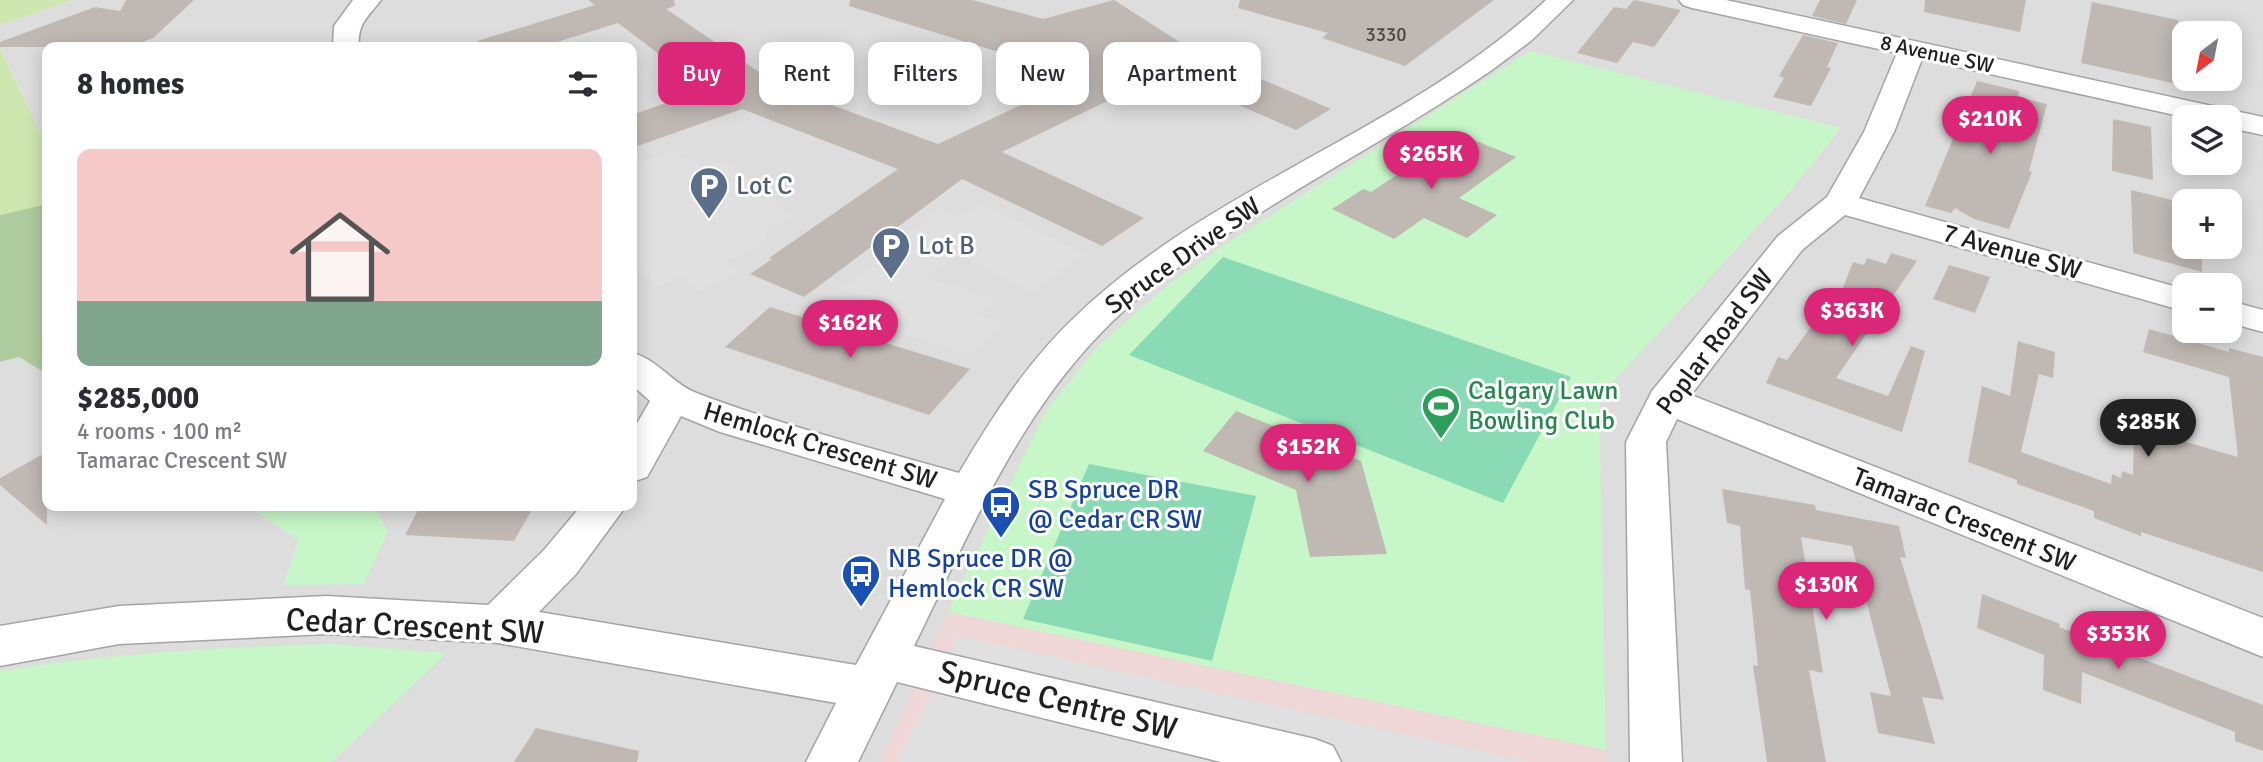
<!DOCTYPE html>
<meta charset="utf-8">
<style>
:root{--surface:#fff;--page:#f2f2f3;--text:#2b2b33;--muted:#7c7c81;--accent:#db2777}
body{margin:0;font-family:Signika,sans-serif;background:var(--page);color:var(--text);height:100vh;display:flex;flex-direction:column;font-size:26px;white-space:nowrap}
*{box-sizing:border-box;margin:0}
p{font-size:23px;color:var(--muted)}
.icon{flex:none;width:38px;height:38px;fill:none;stroke:currentColor;stroke-width:2;stroke-linecap:round;stroke-linejoin:round}
.map{position:relative;flex:1;overflow:hidden}
.details{position:absolute;left:42px;top:42px;width:595px;height:469px;display:flex;flex-direction:column;background:var(--surface);border-radius:14px;box-shadow:0 4px 18px #0003}
.details>*{flex:none}
.guide{position:absolute;left:658px;top:42px;width:665px;height:63px;display:flex;gap:14px}
.needle{width:46px;rotate:212deg}
.buttons{position:absolute;left:2172px;top:21px;display:grid;gap:14px}
.buttons a{display:grid;place-items:center;width:70px;height:70px;border-radius:14px;background:var(--surface);box-shadow:0 4px 18px #0003;font-size:35px}
.price{position:absolute;translate:-50% -60px;padding:0 16px;border-radius:24px;background:var(--accent);color:#fff;font-size:23px;line-height:46px;filter:drop-shadow(0 2px 4px #0008)}
.price::after{content:'';position:absolute;left:50%;top:42px;width:21px;height:16px;margin-left:-10px;background:inherit;clip-path:polygon(0 0,100% 0,50% 100%)}
.price.current{background:#222;color:#fff}
ul{padding:0;list-style:none}
li{display:grid;align-content:center;gap:14px;height:371px;padding:0 35px}
li span{display:grid;place-items:center;height:217px;border-radius:14px;color:#555}
li>.icon{margin-inline-start:auto}
span .icon{width:126px;height:126px;fill:#fffc;stroke-width:1}
li b{font-size:30px}
h2{display:flex;justify-content:space-between;align-items:center;height:84px;padding:0 35px;font-size:30px}
.tag{padding:0 24px;border-radius:14px;background:var(--surface);box-shadow:0 4px 18px #0003;font-size:24px;line-height:63px}
.tag.current{background:var(--accent);color:#fff}
.map>svg:first-child{display:block}
</style>
<div class="map">
<svg width="2263" height="762" viewBox="0 0 2263 762">
<rect width="100%" height="100%" fill="#f0ece7"/>
<path fill="#dedddd" fill-rule="evenodd" d="M73 0H2263V762H0V362L19 357 47 374V506H247L299 540 284 584 388 531 373 506H632V47H47V147L0 48V25ZM2184 33H2230V79H2184ZM2184 117H2230V163H2184ZM2184 201H2230V247H2184ZM2184 285H2230V331H2184Z"/>
<polygon fill="#efd7d8" points="948,612 1606,750 1607,762 880,762"/>
<g fill="#cee6b0">
<polygon points="0,0 73,0 0,25"/>
<polygon points="0,48 47,147 47,204 0,215"/>
</g>
<polygon fill="#afcc9e" points="47,204 47,374 19,357 0,362 0,215"/>
<g fill="#c7f6c8">
<polygon points="1530,51 1841,128 1787,195 1599,397 1606,750 948,612 1046,411 1099,345 1168,285 1224,245"/>
<polygon points="247,506 373,506 388,531 364,584 284,585 299,540"/>
<path d="M332 644 447 653 332 762H0V671C110 653 221 647 332 644Z"/>
</g>
<g fill="#8adab5">
<polygon points="1223,257 1571,377 1503,503 1129,355"/>
<polygon points="1089,464 1256,496 1212,661 1023,619"/>
</g>
<g fill="#e0e0e0">
<polygon points="674,150 685,159 692,158 703,167 723,159 795,217 776,224 764,234 766,241 758,249 727,261 739,273 697,292 682,277 658,287 632,262 632,166"/>
<polygon points="982,203 1085,254 1031,293 959,255 925,278 994,299 979,315 1002,322 971,355 843,316 863,297 843,289 938,209 954,215 967,212"/>
<polygon points="959,636 1529,762 897,762"/>
</g>
<g fill="#c0b8b3">
<polygon points="126,0 194,0 153,38 128,47 0,47 0,42 95,7 120,11"/>
<polygon points="588,0 674,0 675,6 666,9 780,86 938,144 1080,77 849,6 850,0 972,0 1043,19 1114,0 1189,48 1331,109 1296,130 1165,73 1002,152 1144,218 1102,246 962,179 804,297 750,274 772,259 769,258 898,169 742,109 632,148 632,115 705,89 618,23 541,47 478,47 477,41 595,5"/>
<polygon points="1240,0 1494,0 1405,66 1322,38 1328,33 1238,8"/>
<polygon points="1634,0 1681,10 1654,47 1633,42 1617,63 1577,53 1614,7 1626,9"/>
<polygon points="1820,0 1857,0 1846,24 1812,16"/>
<polygon points="1925,0 2026,0 2020,32 1924,12"/>
<polygon points="2092,2 2178,20 2177,84 2081,63"/>
<polygon points="1803,35 1838,43 1827,67 1831,68 1811,106 1773,97 1784,78 1779,76"/>
<polygon points="1977,81 2019,91 2018,97 2047,104 2029,171 2032,172 2009,229 1974,219 1955,208 1951,213 1925,206"/>
<polygon points="2113,119 2151,127 2153,180 2112,171"/>
<polygon points="1459,134 1516,157 1459,198 1497,215 1467,238 1424,218 1394,239 1332,209 1363,189 1371,192"/>
<polygon points="2131,190 2184,203 2184,247 2202,247 2202,272 2133,253"/>
<polygon points="1891,253 1917,261 1836,378 1888,396 1911,346 1925,351 1902,432 1766,383 1778,357 1787,360 1820,314 1824,316 1839,298 1853,262 1864,265 1867,258 1886,264"/>
<polygon points="1949,265 1990,277 1975,313 1933,299"/>
<polygon points="770,307 970,369 929,415 725,347"/>
<polygon points="2149,329 2229,352 2229,348 2263,357 2263,572 2141,532 2141,536 2094,518 2094,511 2017,484 2017,480 1968,462 1982,386 2010,396 2018,341 2055,352 2053,378 2039,374 2021,452 2111,484 2112,474 2121,478 2122,471 2133,475 2134,427 2238,457 2229,377 2143,352"/>
<polygon points="1236,411 1361,461 1387,554 1310,557 1296,490 1203,451"/>
<polygon points="47,452 47,525 0,485 0,478"/>
<polygon points="1722,489 1815,505 1816,510 1899,526 1906,558 1900,557 1944,700 1922,697 1935,744 1878,733 1870,692 1891,696 1852,546 1801,537 1823,673 1809,670 1826,762 1767,762 1753,665 1758,666 1750,590 1745,589 1740,526 1727,523"/>
<polygon points="420,506 534,506 514,541 405,535"/>
<polygon points="1982,594 2060,624 2059,627 2263,705 2263,751 2235,741 2235,732 2082,672 2081,704 2043,690 2044,655 1977,628"/>
<polygon points="536,728 639,751 637,762 514,762"/>
</g>
<g fill="none" stroke-linecap="round" stroke-linejoin="round">
<g stroke="#a4a4a4" stroke-width="3">
<g id="minor">
<path d="M353 0H381C368 17 357 24 359 47H333L334 26Z"/>
<path d="M1546 0H1573L1532 40 1492 70C1403 131 1307 180 1217 241 1176 268 1135 297 1101 333 1016 420 967 538 914 646L1315 739 1333 746 1341 762H1221L897 682 858 762H806L836 703 498 643 326 634 119 644 0 666V626L119 606 326 596 488 605 544 550 581 506H626L576 574 539 612 856 665 945 499 720 432 681 416 647 477 632 482V432L650 401 632 385V353C658 359 673 385 699 394 784 426 872 448 959 473 992 417 1028 361 1076 316 1213 184 1408 130 1546 0Z"/>
<polygon points="1679,0 1726,0 2263,117 2263,135 2230,128 2230,117 2184,117 1922,59 1894,132 1859,198 2184,289 2184,311 1845,215 1802,250 1691,395 2263,618 2263,657 1677,419 1666,442 1682,762 1630,762 1626,442 1652,391 1778,236 1827,197 1864,132 1897,53 1692,8 1683,5"/>
<polygon points="2230,301 2263,310 2263,332 2230,323"/>
</g>
</g>
<use href="#minor" fill="#fff" fill-rule="evenodd"/>
</g>
<defs>
<g id="parking-pin" transform="scale(2.0125)"><path d="M0 17L-7.5 6A9.5 9.5 0 1 1 7.5 6Z" fill="#5c6f8a" stroke="#fff"/><path d="M-3.5-5.5H1a3.5 3.5 0 0 1 0 7H-1V5.5H-3.5ZM-1-3.4V-.6H.8a1.4 1.4 0 0 0 0-2.8Z" fill="#fff"/></g>
<g id="stadium-pin" transform="scale(2.0125)"><path d="M0 17L-7.5 6A9.5 9.5 0 1 1 7.5 6Z" fill="#2e9e5b" stroke="#fff"/><path d="M0-5a6.5 5 0 1 0 0 10a6.5 5 0 1 0 0-10ZM-3.5-1.8h7v3.6h-7Z" fill="#fff"/></g>
<g id="bus-pin" transform="scale(2.0125)"><path d="M0 17L-7.5 6A9.5 9.5 0 1 1 7.5 6Z" fill="#1a4fb4" stroke="#fff"/><path d="M-5-6H5V4H4V6H2V4H-2V6H-4V4H-5ZM-3.5-4V0h7V-4ZM-3.5 1.2v1.5H-2V1.2ZM2 1.2v1.5H3.5V1.2Z" fill="#fff"/></g>
</defs>
<g fill-rule="evenodd">
<use href="#parking-pin" x="709" y="186"/>
<use href="#parking-pin" x="891" y="246"/>
<use href="#stadium-pin" x="1441" y="406"/>
<use href="#bus-pin" x="1001" y="505"/>
<use href="#bus-pin" x="861" y="574"/>
</g>
<g text-anchor="middle" dominant-baseline="central" stroke-width="6" stroke-linejoin="round" paint-order="stroke">
<g font-size="19" fill="#484645">
<text x="1386" y="35">3330</text>
</g>
<g font-size="21" fill="#202020" stroke="#fff">
<text transform="translate(1937 54) rotate(12)">8 Avenue SW</text>
</g>
<g font-size="26" fill="#4e5e75" stroke="#fff" text-anchor="start">
<text x="736" y="186">Lot C</text>
<text x="918" y="246">Lot B</text>
</g>
<g font-size="26" fill="#202020" stroke="#fff">
<text transform="translate(2012 252) rotate(16)">7 Avenue SW</text>
<text transform="translate(1183 256) rotate(-35)">Spruce Drive SW</text>
<text transform="translate(1715 342) rotate(-53)">Poplar Road SW</text>
<text transform="translate(820 446) rotate(17)">Hemlock Crescent SW</text>
<text transform="translate(1964 520) rotate(22)">Tamarac Crescent SW</text>
</g>
<g font-size="26" fill="#27864d" stroke="#fff" text-anchor="start">
<text x="1468" y="391">Calgary Lawn<tspan x="1468" dy="30">Bowling Club</tspan></text>
</g>
<g font-size="26" fill="#164399" stroke="#fff" text-anchor="start">
<text x="1028" y="490">SB Spruce DR<tspan x="1028" dy="30">@ Cedar CR SW</tspan></text>
<text x="888" y="559">NB Spruce DR @<tspan x="888" dy="30">Hemlock CR SW</tspan></text>
</g>
<g font-size="32" fill="#202020" stroke="#fff">
<text transform="translate(415 626) rotate(3)">Cedar Crescent SW</text>
<text transform="translate(1058 700) rotate(14)">Spruce Centre SW</text>
</g>
</g>
</svg>
<div class="buttons">
<a><svg class="needle" viewBox="-14 -14 28 28"><path d="M0-13l5 13h-10z" fill="#e53935"/><path d="M0 13l5-13h-10z" fill="#7c7c81"/></svg></a>
<a><svg class="icon" aria-label="layers" viewBox="0 0 24 24"><path d="M12 4l9 5-9 5-9-5zM3 14l9 5 9-5"/></svg></a>
<a>+</a>
<a>−</a>
</div>
<b class="price" style="left:1990px;top:156px">$210K</b>
<b class="price" style="left:1431px;top:191px">$265K</b>
<b class="price" style="left:1852px;top:348px">$363K</b>
<b class="price" style="left:850px;top:360px">$162K</b>
<b class="price current" style="left:2148px;top:459px">$285K</b>
<b class="price" style="left:1308px;top:484px">$152K</b>
<b class="price" style="left:1826px;top:622px">$130K</b>
<b class="price" style="left:2118px;top:671px">$353K</b>
<div class="guide">
<a class="tag current">Buy</a>
<a class="tag">Rent</a>
<a class="tag">Filters</a>
<a class="tag">New</a>
<a class="tag">Apartment</a>
</div>
<section class="details">
<h2>8 homes<svg class="icon" aria-label="filters" viewBox="0 0 24 24"><path d="M4 7h16M4 17h16"/><circle cx="9" cy="7" r="2"/><circle cx="15" cy="17" r="2"/></svg></h2>
<ul>
<li><span style="background:linear-gradient(#f6c9c9 70%,#7fa58c 0)"><svg class="icon" aria-label="home" viewBox="0 0 24 24"><path d="M3 11l9-7 9 7M6 9v11h12V9"/></svg></span><div><b>$285,000</b><p>4 rooms · 100 m²</p><p>Tamarac Crescent SW</p></div></li>
</ul>
</section>
</div>
